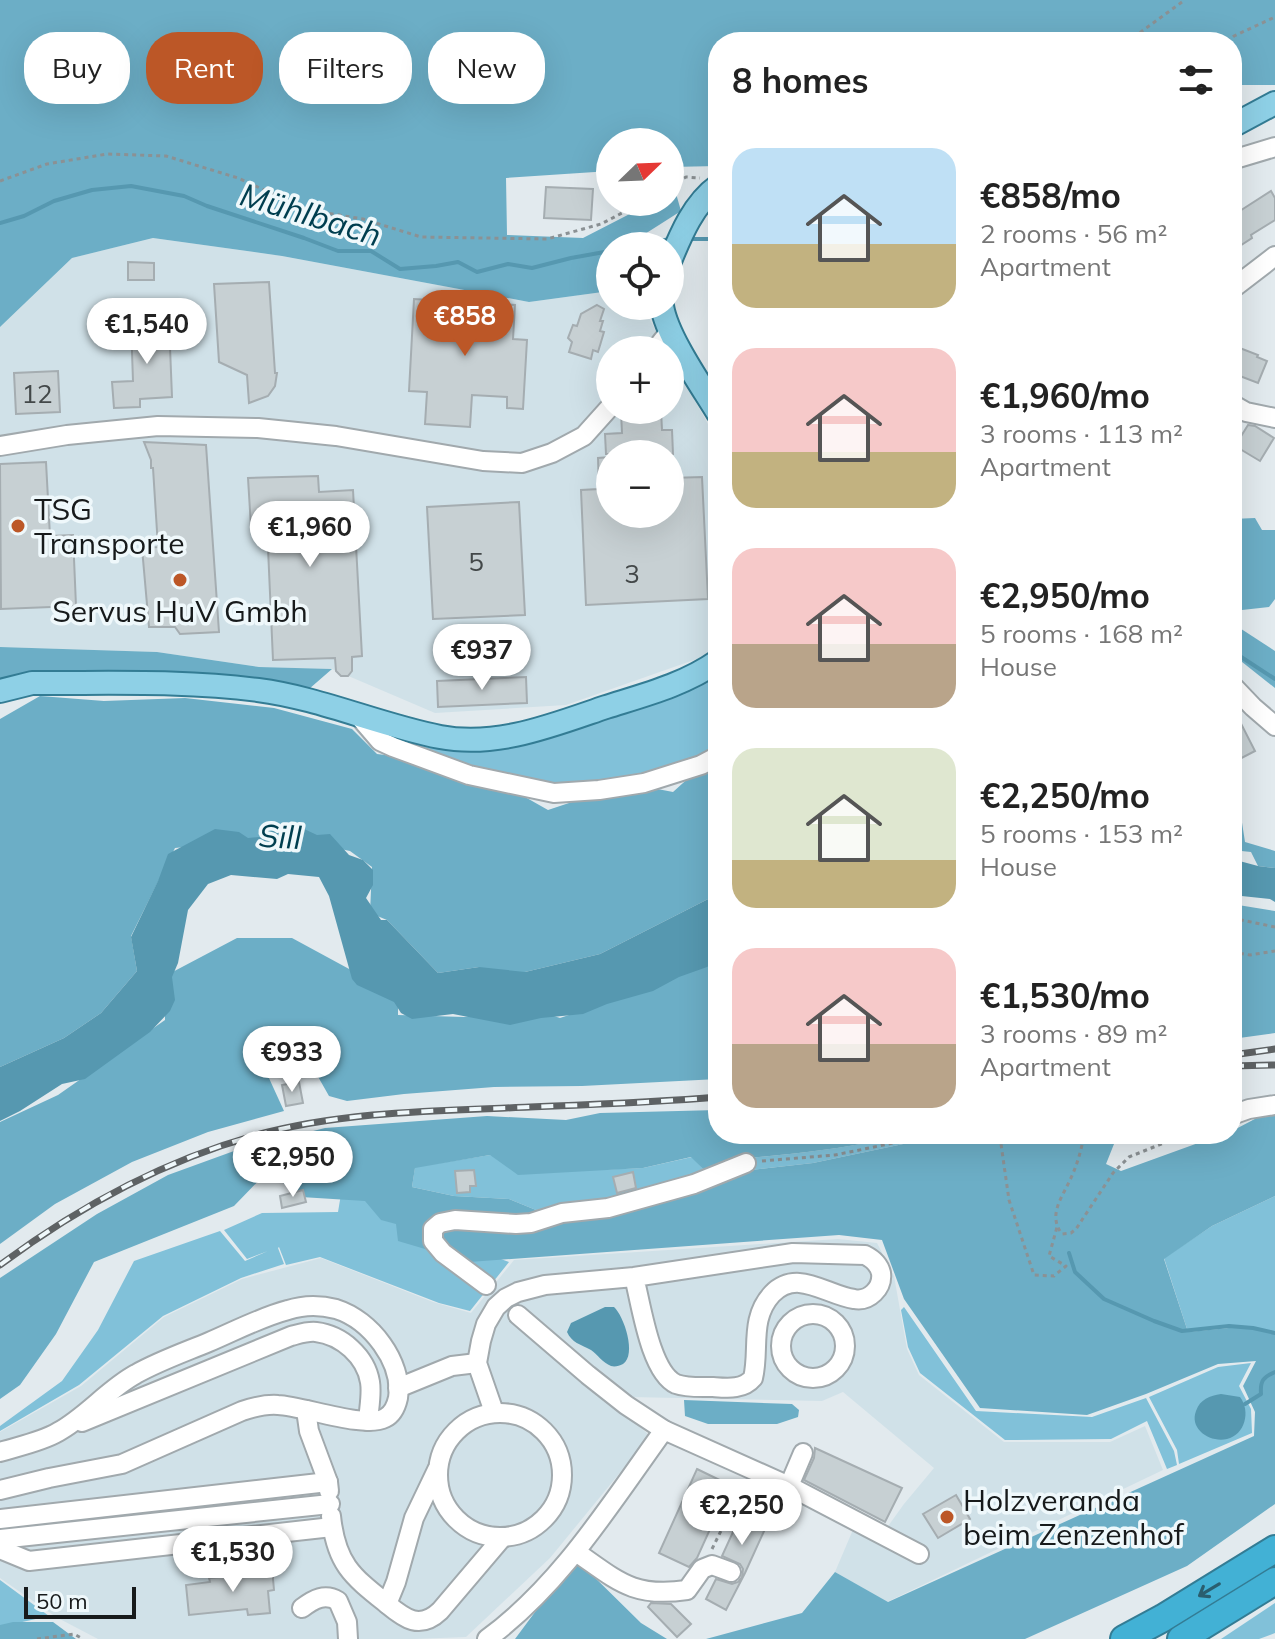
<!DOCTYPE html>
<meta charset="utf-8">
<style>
:root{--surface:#fff;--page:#f6f6f6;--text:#222;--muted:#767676;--accent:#bc5727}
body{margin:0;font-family:Mulish,sans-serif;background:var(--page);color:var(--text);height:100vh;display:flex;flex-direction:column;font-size:30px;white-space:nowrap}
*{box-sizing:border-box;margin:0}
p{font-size:26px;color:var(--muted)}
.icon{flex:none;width:44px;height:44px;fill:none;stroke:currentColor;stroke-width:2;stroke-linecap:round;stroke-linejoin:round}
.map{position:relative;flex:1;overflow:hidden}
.side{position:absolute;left:708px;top:32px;width:534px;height:1112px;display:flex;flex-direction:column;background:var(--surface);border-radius:32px;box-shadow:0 8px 32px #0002}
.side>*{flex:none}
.guide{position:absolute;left:24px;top:32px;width:564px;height:72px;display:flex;gap:16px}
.needle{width:52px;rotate:67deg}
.buttons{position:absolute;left:596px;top:128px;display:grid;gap:16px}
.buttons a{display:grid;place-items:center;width:88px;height:88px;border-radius:50%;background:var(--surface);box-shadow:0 8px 32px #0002;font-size:40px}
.scale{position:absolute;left:24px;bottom:20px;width:112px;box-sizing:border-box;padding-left:8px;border:4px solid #171a1b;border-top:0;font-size:22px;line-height:28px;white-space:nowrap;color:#171a1b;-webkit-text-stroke:6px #eff8fb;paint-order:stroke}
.price{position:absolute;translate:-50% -68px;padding:0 18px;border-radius:28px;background:#fff;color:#222;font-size:26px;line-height:52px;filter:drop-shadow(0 2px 4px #0008)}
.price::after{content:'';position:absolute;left:50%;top:48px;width:24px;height:18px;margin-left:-12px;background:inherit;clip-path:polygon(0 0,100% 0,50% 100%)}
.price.selected{background:var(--accent);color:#fff}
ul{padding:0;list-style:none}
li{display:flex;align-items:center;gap:24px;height:200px;padding:0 24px}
li span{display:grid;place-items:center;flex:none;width:224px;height:160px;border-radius:24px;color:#555}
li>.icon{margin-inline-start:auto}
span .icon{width:96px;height:96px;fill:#fffc;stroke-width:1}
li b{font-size:34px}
h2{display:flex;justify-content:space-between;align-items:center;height:96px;padding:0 24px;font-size:34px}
.chip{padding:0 28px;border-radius:32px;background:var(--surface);box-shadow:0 8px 32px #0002;font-size:28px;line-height:72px}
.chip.selected{background:var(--accent);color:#fff}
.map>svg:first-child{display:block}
</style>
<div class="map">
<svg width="1275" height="1639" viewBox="0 0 1275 1639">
<rect width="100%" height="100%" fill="#e2eaee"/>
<g fill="#d0e1e8" fill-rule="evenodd">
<path d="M153 238 282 256 529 302 610 291V306H642L667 350H610V410H670V356L718 442V640L708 655 566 705 435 713 332 669 259 667 157 652 0 647V327L72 258ZM610 454H670V514H610Z"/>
<polygon points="838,1239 877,1243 894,1276 907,1349 919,1375 1004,1442 1110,1442 1145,1426 1163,1470 887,1602 835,1572 855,1525 886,1529 904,1504 934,1468 843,1392 822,1401 630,1397 525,1311 517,1318 650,1436 550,1558 466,1637 414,1639 98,1639 56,1617 0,1578 0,1432 81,1386 164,1317 242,1279 321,1258 433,1302 471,1313 514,1260"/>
</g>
<g fill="#81c1d9">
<polygon points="718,674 718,752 667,774 568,790 494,777 386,738 385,731 413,741 634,707 698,686"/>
<path d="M912 1134H961L946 1135 813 1163 751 1170 749 1158C794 1154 837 1149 882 1140 892 1138 903 1139 912 1134Z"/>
<polygon points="490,1155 594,1170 643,1168 692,1157 704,1170 623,1198 536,1210 509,1199 454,1196 412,1187 415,1167"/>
<polygon points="341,1194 404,1198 443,1238 509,1262 470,1311 439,1303 320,1257 286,1265 279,1247 278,1248 284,1264 241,1278 163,1316 79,1385 0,1431 0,1426 62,1381 98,1330 134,1261 220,1231 245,1261 268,1251 247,1259 224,1230 262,1213 338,1212"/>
<polygon points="1275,1196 1275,1332 1239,1327 1188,1332 1164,1258 1212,1226"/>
<polygon points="904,1307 976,1411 1092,1417 1146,1398 1174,1451 1177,1465 1167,1469 1147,1421 1111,1439 1005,1440 920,1373 908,1347 901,1310"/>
<polygon points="1251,1363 1239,1386 1251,1409 1252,1433 1179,1464 1177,1450 1149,1397 1218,1367"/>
<polygon points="0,1580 49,1616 0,1627"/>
<polygon points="1275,1603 1275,1633 1259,1639 1221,1639"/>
</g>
<g fill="#6caec6" fill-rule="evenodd">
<polygon points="0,0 1275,0 1275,85 1232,85 1232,42 718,42 718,166 670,167 670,142 610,142 610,171 506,178 507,235 583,238 653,202 670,202 670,193 675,190 681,211 637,239 646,246 610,246 610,291 529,302 282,256 153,238 72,258 0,327"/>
<polygon points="1255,518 1262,530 1275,530 1275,599 1269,607 1242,610 1241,593 1232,588 1232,519"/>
<polygon points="1232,623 1275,651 1275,688 1232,654"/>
<polygon points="0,647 157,652 259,667 332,669 309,689 239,681 0,683"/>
<polygon points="40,696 104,701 185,698 274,708 352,729 377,754 401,757 525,797 548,810 581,799 642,786 673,792 693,774 718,771 718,894 600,954 525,972 484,976 479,967 438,973 387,920 370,913 372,867 350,851 283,837 175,848 131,936 137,971 101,1013 64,1038 0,1067 0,719"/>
<polygon points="1241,816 1245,842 1275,851 1275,868 1258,866 1251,852 1232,850 1232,820"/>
<polygon points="1232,904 1275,911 1275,1033 1232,1039"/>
<polygon points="237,938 292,938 351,970 398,1002 398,1015 464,1017 529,1008 560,1018 652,987 718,958 718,1079 582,1086 494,1087 404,1094 347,1101 329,1096 296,1038 260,1052 263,1065 284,1111 208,1132 132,1162 55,1204 0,1244 0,1122 58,1095 165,1020 165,976"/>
<path d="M718 1110V1134H912C903 1139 892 1138 882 1140 838 1149 794 1154 749 1158L751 1170 813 1163 946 1135 1118 1134 1106 1164 1121 1171 1223 1134H1232V1131L1270 1111H1275V1196L1212 1226 1164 1259 1188 1332 1239 1327 1275 1332V1504L1187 1566 1025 1639H706L802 1613 835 1572 888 1602 1254 1436 1255 1412 1243 1386 1256 1361 1218 1364 1146 1394 1087 1415 980 1408 904 1299 882 1240 839 1235 469 1262 398 1241 396 1224 381 1220 365 1201 301 1197 268 1171 234 1206 94 1262 56 1334 20 1385 0 1399V1278L97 1214 168 1175 234 1151 325 1128 487 1116 566 1120 600 1113ZM490 1155 518 1175 643 1168 691 1157 704 1170 623 1198 536 1210 509 1199 454 1196 412 1187 415 1168Z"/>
<polygon points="684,1400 792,1404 799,1410 798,1417 777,1424 708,1424 685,1416"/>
<polygon points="578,1561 641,1623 667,1639 515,1639 538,1608"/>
<polygon points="13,1622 53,1622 76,1639 0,1639 0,1625"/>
</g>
<g fill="#5698b0">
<polygon points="280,826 302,828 317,835 330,834 349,855 363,860 373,870 373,885 366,898 381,920 387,920 438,973 479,967 525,972 600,954 718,894 718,960 707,967 679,977 653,991 607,1004 583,1014 541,1018 510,1025 453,1014 412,1019 401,1013 394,1002 357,985 352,979 329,896 319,877 288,874 277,879 231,875 208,884 188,910 178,963 172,977 175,1000 170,1011 150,1032 85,1079 62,1084 20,1111 0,1121 0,1067 64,1038 101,1013 137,971 131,937 158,881 168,854 215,829 239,832 248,838 259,837"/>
<polygon points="1232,859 1258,866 1275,868 1275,902 1270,899 1232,895"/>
<path d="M605 1307H614C624 1316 637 1355 623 1364 619 1366 615 1367 611 1366 603 1363 597 1354 591 1350 580 1344 572 1343 567 1332L571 1323Z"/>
<path d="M1221 1394 1240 1397C1251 1411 1245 1435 1227 1439 1210 1443 1189 1429 1196 1411 1200 1399 1210 1396 1221 1394Z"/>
</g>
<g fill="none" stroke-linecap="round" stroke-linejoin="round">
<g stroke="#5698b0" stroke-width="4">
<polyline points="0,223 24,216 54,201 92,190 131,186 184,196 207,206 304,238 338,251 371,251 400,269 436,266 458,262 477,272 508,264 532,268 571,258 610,251"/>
<polyline points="688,239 718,239"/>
<polyline points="626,246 671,239"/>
<polyline points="1232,651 1275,679"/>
<polyline points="1069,1253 1075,1272 1104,1299 1154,1321 1182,1331 1229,1326 1253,1328 1275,1333"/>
<path d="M1245 1404 1261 1394C1260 1381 1263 1377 1275 1372"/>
</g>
</g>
<g fill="#c7d0d3" stroke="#a5adb1" stroke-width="2">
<polygon points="546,187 593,189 591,220 544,218"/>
<polygon points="1271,191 1275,198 1275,220 1251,235 1252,238 1232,251 1232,216"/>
<polygon points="128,262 154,263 154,280 128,280"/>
<polygon points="269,282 275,373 277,373 275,386 268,396 249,403 247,375 219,362 214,284"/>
<polygon points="414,299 515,305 513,339 527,340 523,409 507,408 507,397 472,395 470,427 425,424 427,392 409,391"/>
<polygon points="597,305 604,309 600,321 603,321 600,331 604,332 598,352 593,350 591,359 569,352 572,342 568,338 573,325 577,326 581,314"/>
<polygon points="169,322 172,397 140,399 140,407 114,408 112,382 133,381 131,323"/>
<polygon points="1232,345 1258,355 1257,357 1267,361 1258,383 1232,373"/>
<polygon points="58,371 60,412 16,414 14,373"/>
<polygon points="661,410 662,430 672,430 673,454 606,454 605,434 622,433 621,412"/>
<polygon points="1248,425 1255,426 1274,438 1260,461 1235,446"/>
<polygon points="144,442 206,445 219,632 180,634 175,627 149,627 142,548 158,547 153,468 151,468 151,460"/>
<polygon points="610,457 610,514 670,514 670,478 702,477 708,599 586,605 581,490 599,489 598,458"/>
<polygon points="46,462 50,536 73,535 76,606 1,609 0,464"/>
<polygon points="318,476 319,492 353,490 362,656 352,657 352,671 348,676 341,676 336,671 335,658 273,660 267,526 251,527 248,478"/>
<polygon points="519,502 525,615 433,619 427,507"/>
<polygon points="526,677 527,703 438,707 437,681"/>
<polygon points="1232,706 1255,751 1232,763"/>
<polygon points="299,1082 303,1103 286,1106 282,1085"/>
<polygon points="474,1170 476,1186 470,1186 470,1192 457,1193 455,1171"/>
<polygon points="633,1172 636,1188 617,1193 613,1177"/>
<polygon points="303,1190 306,1202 282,1208 280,1196"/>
<polygon points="815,1448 902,1488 885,1522 804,1480 814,1458"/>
<polygon points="697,1469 730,1485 697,1558 689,1567 659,1553"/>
<polygon points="750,1495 775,1507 745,1573 726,1610 706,1599 716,1579 732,1584 738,1582 742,1577 743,1569 740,1564 722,1556"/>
<polygon points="956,1495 970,1519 938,1538 923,1514"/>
<polygon points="272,1568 274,1590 268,1591 270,1613 248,1615 247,1609 189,1615 186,1585 210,1582 209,1578 242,1575 242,1571"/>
<polygon points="651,1603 671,1604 691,1624 677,1637 648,1607"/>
</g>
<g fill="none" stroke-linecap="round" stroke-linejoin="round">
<g stroke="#a1a9ad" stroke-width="22">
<g id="minor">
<polyline points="1232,160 1275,147"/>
<polyline points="1232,289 1275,256"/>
<polyline points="655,350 670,331"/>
<polyline points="1232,404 1246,412 1275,418"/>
<polyline points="0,446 67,435 158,426 258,428 336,436 483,461 522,463 552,453 584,436 610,407"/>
<polyline points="1232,685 1253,707 1275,726"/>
<polyline points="356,713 380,741 393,747 469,775 554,793 599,790 644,783 701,765 718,756"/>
<polyline points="1232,1115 1249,1109 1275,1105"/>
<polyline points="486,1285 443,1253 433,1241 433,1229 440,1223 455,1220 516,1224 531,1223 562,1213 608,1208 694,1184 746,1163"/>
<circle cx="813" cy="1346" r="32"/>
<polyline points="518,1315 588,1375 626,1405 664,1430 789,1486 919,1554"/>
<polyline points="398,1388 452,1366 477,1363"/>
<polyline points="306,1410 309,1431 328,1482 329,1491"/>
<path d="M494 1412 477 1363 481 1341 486 1324 496 1307 506 1298 518 1292 545 1285 634 1277 793 1253 865 1255C873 1259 879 1264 881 1273 883 1288 869 1302 854 1299 826 1295 797 1268 772 1294 749 1319 760 1350 753 1378 743 1390 727 1388 713 1387 701 1387 687 1388 676 1384 650 1372 641 1303 634 1277"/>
<circle cx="500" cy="1475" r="62"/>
<path d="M82 1422 291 1336C299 1334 308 1331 316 1332 342 1335 366 1357 370 1382 372 1394 369 1408 368 1421"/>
<path d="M0 1452C19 1446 41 1442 58 1432 86 1417 108 1389 136 1374 159 1361 185 1352 209 1342 235 1331 261 1317 288 1310 303 1305 321 1305 336 1309 371 1320 403 1362 398 1398 396 1407 393 1414 385 1418 364 1429 303 1406 278 1405 265 1404 254 1407 242 1411L122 1464 49 1478 0 1490"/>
<path d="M437 1470 414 1518 396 1582 387 1604C405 1619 420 1630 440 1611L502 1538"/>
<polyline points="789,1486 803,1453"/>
<path d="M331 1516C336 1564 352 1576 387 1604"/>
<polyline points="0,1519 328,1482"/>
<polyline points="0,1539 330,1504"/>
<polyline points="0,1549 29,1561 332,1527"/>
<path d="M576 1552C618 1581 633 1598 687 1590L702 1569 712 1565 731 1572"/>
<path d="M302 1608C314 1599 325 1593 338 1601L347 1622 348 1639"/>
<path d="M487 1639C561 1585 611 1503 664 1430"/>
</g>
</g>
<g stroke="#337c94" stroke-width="26">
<g id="major">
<polyline points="1232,126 1275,103"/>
<path d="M670 261C681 234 694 203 718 186"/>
<path d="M662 306C667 337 701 385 718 413"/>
<path d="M0 691 32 683H51C120 683 189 681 258 690 320 698 379 725 440 737 497 748 553 725 606 707 644 695 684 685 718 661"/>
</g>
</g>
<g stroke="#337c94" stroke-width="30">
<g id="highway">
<polyline points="1124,1639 1163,1618 1275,1549"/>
<polyline points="1181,1639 1275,1581"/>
</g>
</g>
<g stroke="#8b9194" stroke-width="3" stroke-dasharray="4 4" stroke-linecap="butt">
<polyline points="1127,42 1182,2 1181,0"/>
<polyline points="1227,42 1234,36 1275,17"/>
<polyline points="0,181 47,164 107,154 166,156 238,178 308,210 363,219 421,237 547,239 601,224 643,202"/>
<polyline points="670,186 686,177 700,178"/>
<polyline points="1232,918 1275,927"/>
<polyline points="1232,952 1250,955 1275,951"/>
<polyline points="989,1134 1001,1144 1009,1200 1034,1275 1054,1276 1066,1266 1049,1256 1057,1227"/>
<path d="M1082 1145C1079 1158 1075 1170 1069 1182 1061 1199 1048 1216 1062 1234L1071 1233 1076 1229 1113 1173 1129 1157 1186 1134"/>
<polyline points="762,1161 835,1155 937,1134"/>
<polyline points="712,1549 744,1484"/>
<polyline points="37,1639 74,1634 83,1639"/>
</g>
<use href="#minor" stroke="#fff" stroke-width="18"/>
<use href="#major" stroke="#8ed0e6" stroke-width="22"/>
<use href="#highway" stroke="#42b1d5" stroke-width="26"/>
<g stroke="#5e6264" stroke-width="7">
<g id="rail">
<polyline points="1232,1055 1275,1049"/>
<polyline points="1232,1066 1275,1065"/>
<path d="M0 1265C77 1208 160 1162 253 1136 335 1113 421 1111 506 1108 577 1105 647 1103 718 1097"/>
</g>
</g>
<use href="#rail" stroke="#eff8fb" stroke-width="4" stroke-dasharray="12" stroke-linecap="butt"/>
</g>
<defs><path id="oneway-shaft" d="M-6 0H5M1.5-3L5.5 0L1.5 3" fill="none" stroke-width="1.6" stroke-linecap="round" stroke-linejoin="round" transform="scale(2)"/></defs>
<use stroke="#2a5e6f" href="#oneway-shaft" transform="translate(1209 1590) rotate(149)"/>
<g fill="#bc5727" stroke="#eff8fb" stroke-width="3">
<circle cx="18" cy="526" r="8"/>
<circle cx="180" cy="580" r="8"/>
<circle cx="947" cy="1517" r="8"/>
</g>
<g text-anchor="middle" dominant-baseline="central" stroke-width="7" stroke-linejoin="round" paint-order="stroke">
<g font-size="26" fill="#434849">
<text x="37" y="393">12</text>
<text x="476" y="561">5</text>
<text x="632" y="573">3</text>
</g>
<g font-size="30" fill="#171a1b" stroke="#eff8fb" text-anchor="start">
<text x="34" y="509">TSG<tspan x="34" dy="34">Transporte</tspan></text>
<text x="180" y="611" text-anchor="middle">Servus HuV Gmbh</text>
<text x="963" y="1500">Holzveranda<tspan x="963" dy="34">beim Zenzenhof</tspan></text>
</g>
<g font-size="32" font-style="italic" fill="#003e4f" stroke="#eff8fb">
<text transform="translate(311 214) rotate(17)">Mühlbach</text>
<text transform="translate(280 836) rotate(3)">Sill</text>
</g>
</g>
</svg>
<div class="buttons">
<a><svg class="needle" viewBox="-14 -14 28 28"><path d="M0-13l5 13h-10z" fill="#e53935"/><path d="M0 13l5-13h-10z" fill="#767676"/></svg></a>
<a><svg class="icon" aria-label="locate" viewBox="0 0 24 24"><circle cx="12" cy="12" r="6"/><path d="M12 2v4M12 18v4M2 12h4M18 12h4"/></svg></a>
<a>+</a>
<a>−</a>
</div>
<div class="scale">50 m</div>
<b class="price selected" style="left:465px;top:358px">€858</b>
<b class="price" style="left:147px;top:366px">€1,540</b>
<b class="price" style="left:310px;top:569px">€1,960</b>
<b class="price" style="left:482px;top:692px">€937</b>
<b class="price" style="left:292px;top:1094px">€933</b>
<b class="price" style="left:293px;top:1199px">€2,950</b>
<b class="price" style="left:742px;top:1547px">€2,250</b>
<b class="price" style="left:233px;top:1594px">€1,530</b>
<div class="guide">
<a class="chip">Buy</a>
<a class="chip selected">Rent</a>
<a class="chip">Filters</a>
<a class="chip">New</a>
</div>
<section class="side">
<h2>8 homes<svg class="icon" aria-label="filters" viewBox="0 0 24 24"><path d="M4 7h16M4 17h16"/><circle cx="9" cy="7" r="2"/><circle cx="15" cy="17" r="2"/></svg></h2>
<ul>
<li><span style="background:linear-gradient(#bfe0f5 60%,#c2b280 0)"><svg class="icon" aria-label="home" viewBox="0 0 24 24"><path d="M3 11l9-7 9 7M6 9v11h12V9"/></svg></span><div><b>€858/mo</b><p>2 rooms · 56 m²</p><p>Apartment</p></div></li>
<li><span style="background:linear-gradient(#f6c9c9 65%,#c2b280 0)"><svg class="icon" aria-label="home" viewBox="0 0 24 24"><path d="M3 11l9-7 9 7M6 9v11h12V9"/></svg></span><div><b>€1,960/mo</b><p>3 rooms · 113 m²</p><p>Apartment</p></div></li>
<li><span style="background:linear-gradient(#f6c9c9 60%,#b9a48a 0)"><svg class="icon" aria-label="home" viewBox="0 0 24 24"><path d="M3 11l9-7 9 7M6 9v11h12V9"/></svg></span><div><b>€2,950/mo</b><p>5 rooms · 168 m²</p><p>House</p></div></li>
<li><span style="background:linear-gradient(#dfe7d0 70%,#c2b280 0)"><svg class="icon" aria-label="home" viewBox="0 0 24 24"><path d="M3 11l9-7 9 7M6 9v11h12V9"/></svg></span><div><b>€2,250/mo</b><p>5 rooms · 153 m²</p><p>House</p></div></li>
<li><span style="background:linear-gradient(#f6c9c9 60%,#b9a48a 0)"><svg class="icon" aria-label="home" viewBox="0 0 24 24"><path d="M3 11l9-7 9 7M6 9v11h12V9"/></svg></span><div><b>€1,530/mo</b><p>3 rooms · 89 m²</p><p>Apartment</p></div></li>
</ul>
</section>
</div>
